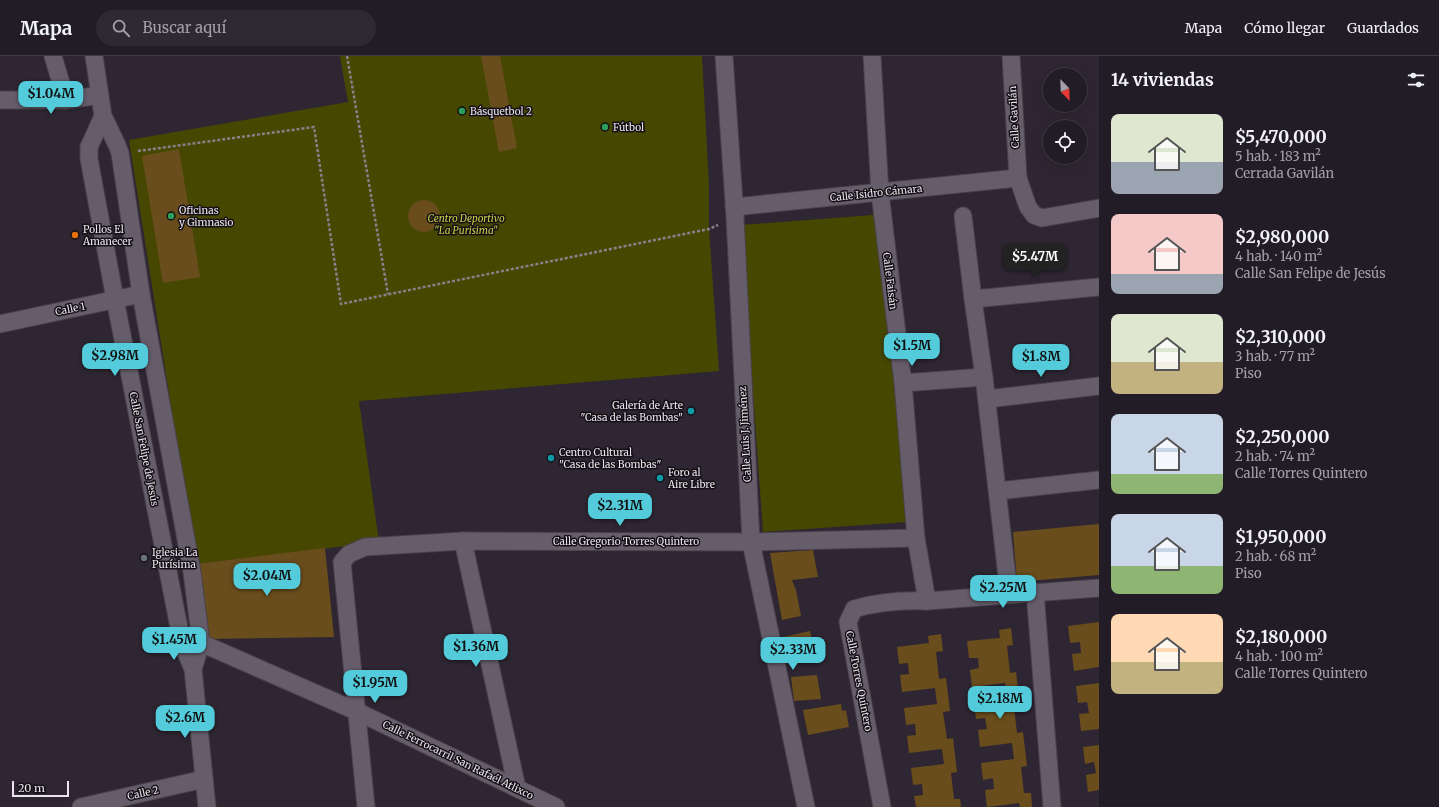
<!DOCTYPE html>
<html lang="es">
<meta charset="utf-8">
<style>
:root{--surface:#221c26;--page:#2e2932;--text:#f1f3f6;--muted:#a2a1a7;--line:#3f3a43;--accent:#53cbdb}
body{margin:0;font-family:Merriweather,serif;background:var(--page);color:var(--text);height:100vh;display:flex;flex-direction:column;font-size:15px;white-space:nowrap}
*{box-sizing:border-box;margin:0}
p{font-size:13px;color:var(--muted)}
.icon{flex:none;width:22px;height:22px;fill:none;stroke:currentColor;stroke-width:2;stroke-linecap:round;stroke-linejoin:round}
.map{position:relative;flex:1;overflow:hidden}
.panel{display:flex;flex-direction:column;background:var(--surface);width:340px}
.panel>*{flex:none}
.needle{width:26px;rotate:157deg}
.tools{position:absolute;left:1043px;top:12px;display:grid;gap:8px}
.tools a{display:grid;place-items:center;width:44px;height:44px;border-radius:50%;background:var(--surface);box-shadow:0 4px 16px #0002,0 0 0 1px var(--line);font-size:20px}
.scale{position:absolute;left:12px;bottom:10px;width:57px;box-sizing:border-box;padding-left:4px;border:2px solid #eae4ec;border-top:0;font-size:11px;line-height:14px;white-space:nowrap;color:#eae4ec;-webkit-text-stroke:3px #141016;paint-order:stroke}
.price{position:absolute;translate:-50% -34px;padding:0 9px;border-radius:8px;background:var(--accent);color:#111;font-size:13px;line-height:26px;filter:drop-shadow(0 1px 2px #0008)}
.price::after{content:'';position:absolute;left:50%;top:24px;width:12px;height:9px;margin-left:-6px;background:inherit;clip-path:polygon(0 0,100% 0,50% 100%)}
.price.selected{background:#222;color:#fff}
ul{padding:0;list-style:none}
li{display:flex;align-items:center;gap:12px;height:100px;padding:0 12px}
li span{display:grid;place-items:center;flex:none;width:112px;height:80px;border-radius:8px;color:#555}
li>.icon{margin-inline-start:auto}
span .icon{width:48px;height:48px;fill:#fffc;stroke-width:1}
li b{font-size:17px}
h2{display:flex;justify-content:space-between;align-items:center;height:48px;padding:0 12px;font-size:17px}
header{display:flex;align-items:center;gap:24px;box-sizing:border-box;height:56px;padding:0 20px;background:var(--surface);border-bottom:1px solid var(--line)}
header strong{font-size:19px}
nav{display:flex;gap:22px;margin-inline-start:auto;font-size:14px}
.search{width:280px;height:36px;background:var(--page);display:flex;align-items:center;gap:10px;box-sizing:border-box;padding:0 14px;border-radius:22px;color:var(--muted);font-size:15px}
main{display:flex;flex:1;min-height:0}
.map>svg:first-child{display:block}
</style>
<header>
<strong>Mapa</strong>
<div class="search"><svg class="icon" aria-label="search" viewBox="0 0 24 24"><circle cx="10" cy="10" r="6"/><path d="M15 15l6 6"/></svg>Buscar aquí</div>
<nav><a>Mapa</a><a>Cómo llegar</a><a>Guardados</a></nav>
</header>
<main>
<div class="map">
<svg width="1099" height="751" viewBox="0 0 1099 751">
<rect width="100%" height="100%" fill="#2e2632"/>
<g fill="#464801">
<polygon points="340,0 702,0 709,130 709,173 719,315 359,345 379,486 196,508 129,84 348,46"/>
<polygon points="886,158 907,466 763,476 741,169"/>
</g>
<g fill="#6a4d1c">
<polygon points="481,0 500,0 517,92 499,96"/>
<polygon points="179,93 200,221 163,227 142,100"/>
<circle cx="424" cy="160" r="16"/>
<polygon points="1099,468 1099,519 1017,526 1013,476"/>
<polygon points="325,492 334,581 208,583 196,508"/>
<polygon points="813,494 818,521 792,524 796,534 801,560 782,564 770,497"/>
<polygon points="1099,566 1099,611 1074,615 1072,598 1081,597 1080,586 1070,587 1068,570"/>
<polygon points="1011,572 1013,589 1007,590 1010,617 1016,616 1020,650 1014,651 1017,677 1023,676 1027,710 1021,711 1024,737 1031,737 1032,751 1020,751 1019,747 987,751 985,734 994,733 993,722 983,724 981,707 1014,703 1012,687 980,691 978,674 987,673 985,662 976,663 974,646 1007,642 1006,634 1005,627 972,631 970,614 979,612 978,602 969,602 967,585 1000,582 999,574"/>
<polygon points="810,575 815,597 788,603 783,581"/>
<polygon points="941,578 943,595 936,596 939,623 946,622 950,655 943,656 947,683 953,682 957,716 951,717 954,743 960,743 961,751 916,751 914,740 923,739 922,728 913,729 911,712 944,708 942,693 909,697 907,680 916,679 915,668 906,669 904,652 937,648 935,632 902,636 900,619 909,618 908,607 899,608 897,591 929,587 928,580"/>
<polygon points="817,619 821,643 794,645 791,621"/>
<polygon points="1099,627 1099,673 1081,675 1079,658 1089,657 1087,646 1078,647 1076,630"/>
<polygon points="841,648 842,655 846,654 849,671 808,679 803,654"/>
<polygon points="1099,689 1099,734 1088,736 1086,719 1096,717 1094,706 1085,708 1083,691"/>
</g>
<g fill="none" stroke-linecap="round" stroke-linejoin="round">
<g stroke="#49424c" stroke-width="19">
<g id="minor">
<polyline points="53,0 66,44"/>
<polyline points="94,0 103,60 117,89 120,97 141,238 192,516 201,587 193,613"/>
<polyline points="724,0 735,161 751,486 806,751"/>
<polyline points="872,0 880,137 903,327 916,482 927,545"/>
<polyline points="1011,0 1018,122 1028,151 1034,159 1042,162 1099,152"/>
<polyline points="0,44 66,44 100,39"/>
<polyline points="103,60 89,91 89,103 115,243 182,587 193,613 207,751"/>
<polyline points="734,151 1018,122"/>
<polyline points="963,160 973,243 984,321 1009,538"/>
<polyline points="973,243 1099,231"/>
<polyline points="0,268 141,238"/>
<polyline points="903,327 984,321"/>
<polyline points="987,343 1099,330"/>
<polyline points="998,435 1099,424"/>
<polyline points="463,485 517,732"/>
<polyline points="1035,536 1052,751"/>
<polyline points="190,587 201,587 356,655 556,751"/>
<polyline points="81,751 204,723"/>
<polyline points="366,751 342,506 349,498 365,491 463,485 751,486 916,482"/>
<path d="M882 751 848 566 854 553C877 546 902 544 927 545L1099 532"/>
</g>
</g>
<g stroke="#88818b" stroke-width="2.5" stroke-dasharray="3 2" stroke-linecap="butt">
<polyline points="347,0 388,238"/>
<polyline points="138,95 314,71 341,248 709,173 718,169"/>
</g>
<use href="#minor" stroke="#665d6b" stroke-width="17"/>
</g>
<g fill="#2e9e5b" stroke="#141016" stroke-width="1.5">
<circle cx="462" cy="55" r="4"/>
<circle cx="605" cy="71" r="4"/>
<circle cx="171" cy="160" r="4"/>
</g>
<circle fill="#e8710a" stroke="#141016" stroke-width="1.5" cx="75" cy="179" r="4"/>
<g fill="#0f9aa8" stroke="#141016" stroke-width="1.5">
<circle cx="691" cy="355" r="4"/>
<circle cx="551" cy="402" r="4"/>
<circle cx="660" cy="422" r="4"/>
</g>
<circle fill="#6b7280" stroke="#141016" stroke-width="1.5" cx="144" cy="502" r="4"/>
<g text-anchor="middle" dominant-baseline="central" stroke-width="3" stroke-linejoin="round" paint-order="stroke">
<g font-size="10" fill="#eae4ec" stroke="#141016" text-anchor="start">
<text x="470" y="55">Básquetbol 2</text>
<text x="613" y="71">Fútbol</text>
<text x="179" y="154">Oficinas<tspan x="179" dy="12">y Gimnasio</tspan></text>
<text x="83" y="173">Pollos El<tspan x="83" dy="12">Amanecer</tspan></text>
<text x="683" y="349" text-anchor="end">Galería de Arte<tspan x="683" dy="12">"Casa de las Bombas"</tspan></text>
<text x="559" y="396">Centro Cultural<tspan x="559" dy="12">"Casa de las Bombas"</tspan></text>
<text x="668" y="416">Foro al<tspan x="668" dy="12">Aire Libre</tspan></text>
<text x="152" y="496">Iglesia La<tspan x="152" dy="12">Purísima</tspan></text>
</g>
<g font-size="10" fill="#eae4ec" stroke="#141016">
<text transform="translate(1014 61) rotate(-93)">Calle Gavilán</text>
<text transform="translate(876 137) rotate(-6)">Calle Isidro Cámara</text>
<text transform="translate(890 225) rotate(83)">Calle Faisán</text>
<text transform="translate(70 253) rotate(-12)">Calle 1</text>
<text transform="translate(745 378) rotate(-93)">Calle Luis J. Jiménez</text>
<text transform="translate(144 393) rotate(79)">Calle San Felipe de Jesús</text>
<text x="626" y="485">Calle Gregorio Torres Quintero</text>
<text transform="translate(859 625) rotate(79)">Calle Torres Quintero</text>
<text transform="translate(458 704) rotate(26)">Calle Ferrocarril San Rafaél Atlixco</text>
<text transform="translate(143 737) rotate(-13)">Calle 2</text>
</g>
<g font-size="10" font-style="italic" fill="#cdd249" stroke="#141016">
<text x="466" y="162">Centro Deportivo<tspan x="466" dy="12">"La Purisima"</tspan></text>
</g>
</g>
</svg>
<div class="tools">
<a><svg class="needle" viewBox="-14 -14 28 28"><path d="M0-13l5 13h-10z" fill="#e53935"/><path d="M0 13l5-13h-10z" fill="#a2a1a7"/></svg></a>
<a><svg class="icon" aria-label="locate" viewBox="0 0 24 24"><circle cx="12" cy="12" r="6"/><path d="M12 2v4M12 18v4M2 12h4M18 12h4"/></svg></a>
</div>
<div class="scale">20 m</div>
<b class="price" style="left:51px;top:59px">$1.04M</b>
<b class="price selected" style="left:1035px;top:222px">$5.47M</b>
<b class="price" style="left:912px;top:311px">$1.5M</b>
<b class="price" style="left:115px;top:321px">$2.98M</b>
<b class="price" style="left:1041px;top:322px">$1.8M</b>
<b class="price" style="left:620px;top:471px">$2.31M</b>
<b class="price" style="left:267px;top:541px">$2.04M</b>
<b class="price" style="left:1003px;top:553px">$2.25M</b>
<b class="price" style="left:174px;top:605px">$1.45M</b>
<b class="price" style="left:476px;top:612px">$1.36M</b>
<b class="price" style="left:793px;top:615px">$2.33M</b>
<b class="price" style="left:375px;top:648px">$1.95M</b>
<b class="price" style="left:1000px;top:664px">$2.18M</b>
<b class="price" style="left:185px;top:683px">$2.6M</b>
</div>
<section class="panel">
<h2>14 viviendas<svg class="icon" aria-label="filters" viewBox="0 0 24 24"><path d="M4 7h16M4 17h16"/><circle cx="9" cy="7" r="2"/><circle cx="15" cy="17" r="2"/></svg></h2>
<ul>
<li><span style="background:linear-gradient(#dfe7d0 60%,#9aa5b1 0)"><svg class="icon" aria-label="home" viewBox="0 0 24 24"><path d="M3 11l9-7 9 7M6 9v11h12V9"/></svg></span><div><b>$5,470,000</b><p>5 hab. · 183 m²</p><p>Cerrada Gavilán</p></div></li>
<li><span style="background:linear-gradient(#f6c9c9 75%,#9aa5b1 0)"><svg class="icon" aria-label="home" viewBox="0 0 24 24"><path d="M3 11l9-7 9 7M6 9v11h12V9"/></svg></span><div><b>$2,980,000</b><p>4 hab. · 140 m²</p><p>Calle San Felipe de Jesús</p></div></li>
<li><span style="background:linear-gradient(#dfe7d0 60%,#c2b280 0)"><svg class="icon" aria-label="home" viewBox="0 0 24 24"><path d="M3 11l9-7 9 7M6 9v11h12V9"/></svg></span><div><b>$2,310,000</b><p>3 hab. · 77 m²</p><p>Piso</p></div></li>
<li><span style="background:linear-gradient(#c9d6e8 75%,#8fb573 0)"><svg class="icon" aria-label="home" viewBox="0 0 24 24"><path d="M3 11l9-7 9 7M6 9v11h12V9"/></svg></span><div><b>$2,250,000</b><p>2 hab. · 74 m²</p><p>Calle Torres Quintero</p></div></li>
<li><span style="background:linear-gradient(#c9d6e8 65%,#8fb573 0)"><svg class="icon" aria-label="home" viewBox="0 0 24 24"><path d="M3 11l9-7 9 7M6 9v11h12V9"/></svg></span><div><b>$1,950,000</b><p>2 hab. · 68 m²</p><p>Piso</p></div></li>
<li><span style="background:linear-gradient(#ffd9b3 60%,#c2b280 0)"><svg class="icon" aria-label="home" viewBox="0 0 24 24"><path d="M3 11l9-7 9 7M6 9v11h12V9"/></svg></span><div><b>$2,180,000</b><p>4 hab. · 100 m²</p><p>Calle Torres Quintero</p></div></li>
</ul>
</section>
</main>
